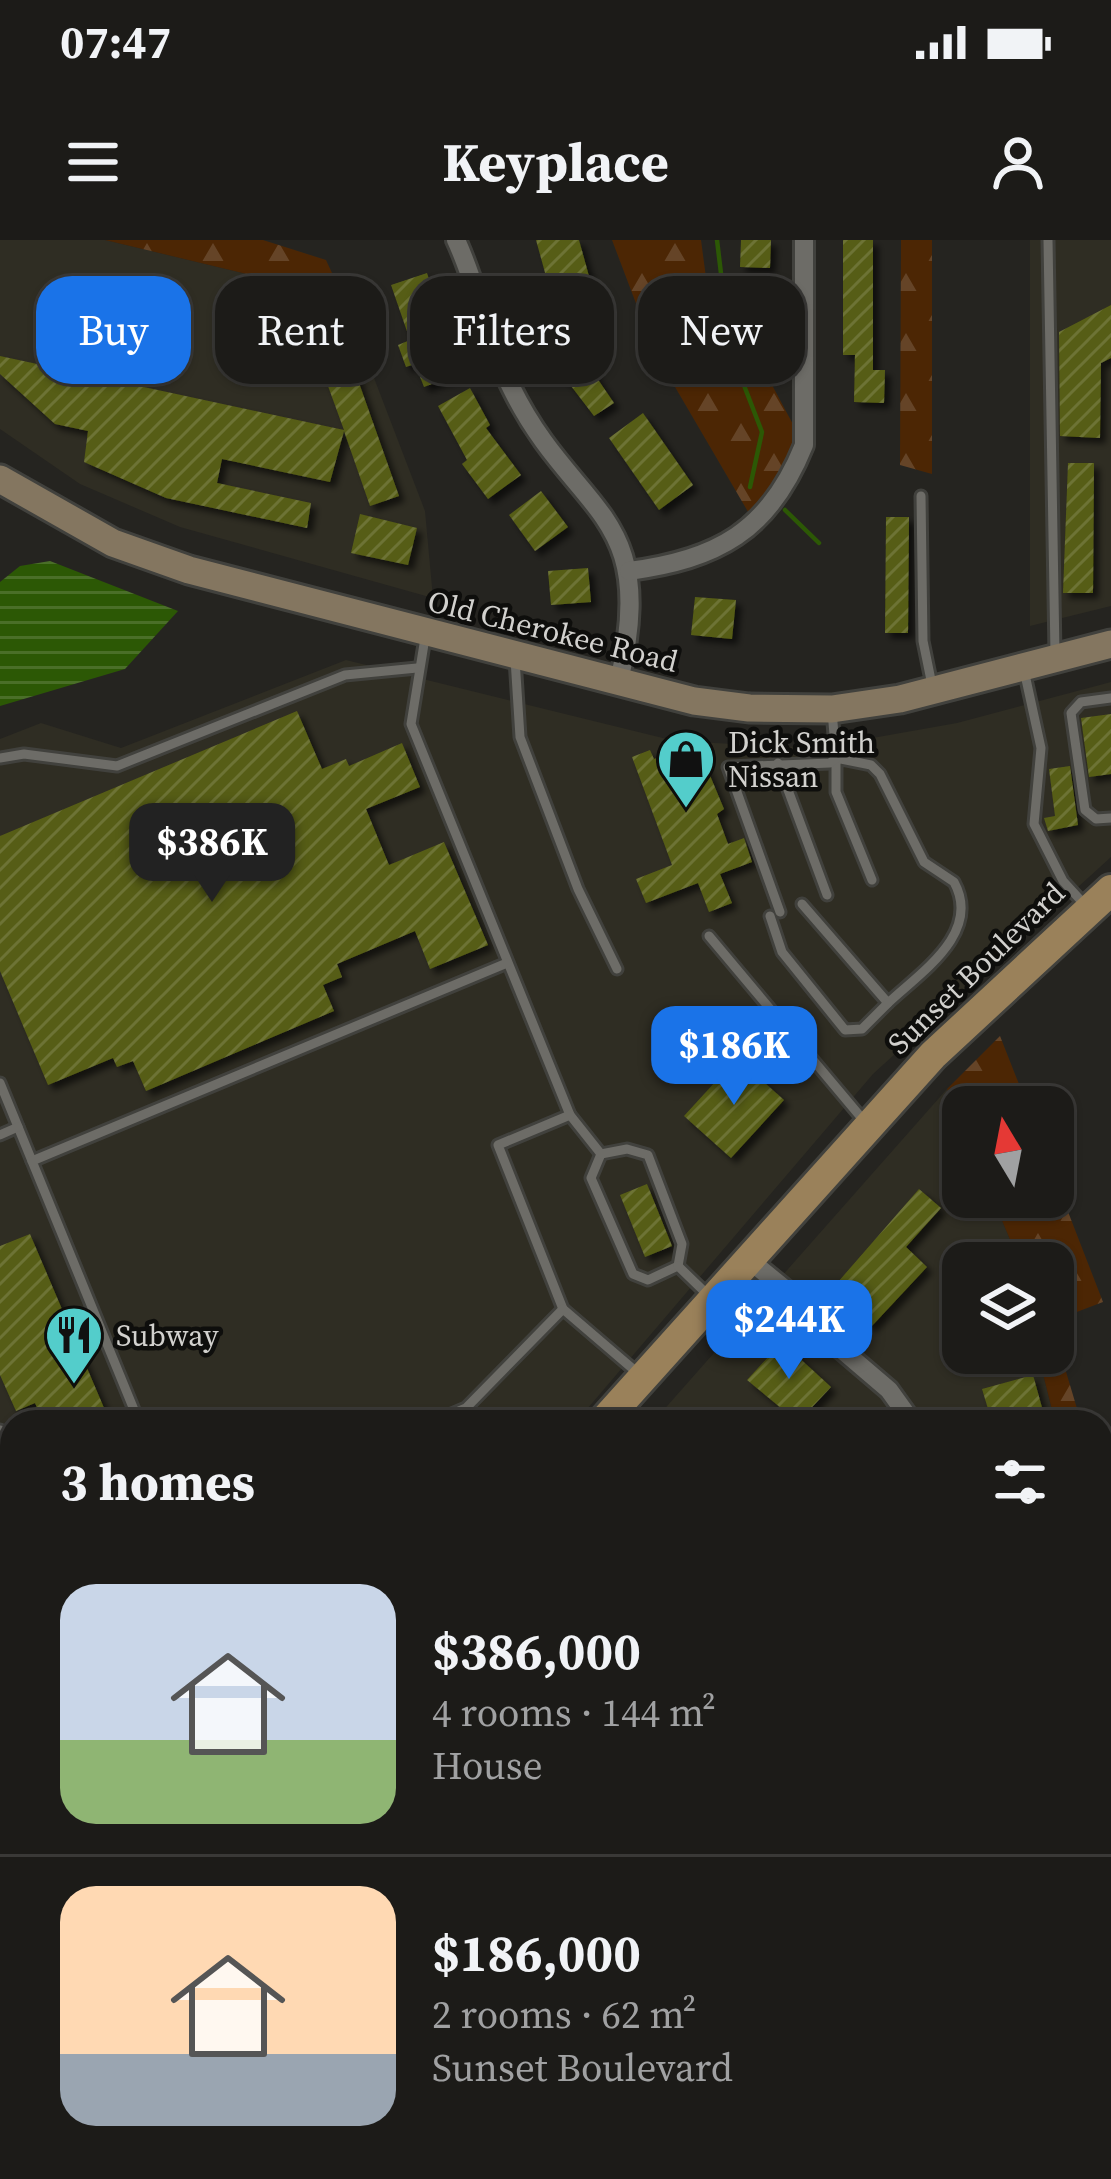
<!DOCTYPE html>
<meta charset="utf-8">
<style>
:root{--surface:#1c1b18;--page:#252421;--text:#f1f3f6;--muted:#a0a1a2;--line:#3a3937;--accent:#1a73e8}
body{margin:0;font-family:"Source Serif 4",serif;background:var(--page);color:var(--text);height:100vh;display:flex;flex-direction:column;font-size:45px;white-space:nowrap}
*{box-sizing:border-box;margin:0}
p{font-size:39px;color:var(--muted)}
.icon{flex:none;width:66px;height:66px;fill:none;stroke:currentColor;stroke-width:2;stroke-linecap:round;stroke-linejoin:round}
.map{position:relative;flex:1;overflow:hidden}
.side{position:absolute;left:0px;top:1170px;width:1113px;height:771px;display:flex;flex-direction:column;background:var(--surface);border-radius:36px 36px 0 0;box-shadow:0 3px 9px #0004,0 0 0 3px var(--line)}
.side>*{flex:none}
.guide{position:absolute;left:36px;top:36px;width:1041px;height:108px;display:flex;gap:24px}
.needle{width:78px;rotate:350deg}
.buttons{position:absolute;left:942px;top:846px;display:grid;gap:24px}
.buttons a{display:grid;place-items:center;width:132px;height:132px;border-radius:24px;background:var(--surface);box-shadow:0 3px 9px #0004,0 0 0 3px var(--line);font-size:60px}
.price{position:absolute;translate:-50% -102px;padding:0 27px;border-radius:24px;background:var(--accent);color:#fff;font-size:39px;line-height:78px;filter:drop-shadow(0 3px 6px #0008)}
.price::after{content:'';position:absolute;left:50%;top:72px;width:36px;height:27px;margin-left:-18px;background:inherit;clip-path:polygon(0 0,100% 0,50% 100%)}
.price.current{background:#222;color:#fff}
ul{padding:0;list-style:none}
li{display:flex;align-items:center;gap:36px;height:300px;padding:0 60px}
li+li{border-top:3px solid var(--line)}
li span{display:grid;place-items:center;flex:none;width:336px;height:240px;border-radius:36px;color:#555}
li>.icon{margin-inline-start:auto}
span .icon{width:144px;height:144px;fill:#fffc;stroke-width:1}
li b{font-size:51px}
h2{display:flex;justify-content:space-between;align-items:center;height:144px;padding:0 60px;font-size:51px}
.pill{padding:0 42px;border-radius:36px;background:var(--surface);box-shadow:0 3px 9px #0004,0 0 0 3px var(--line);font-size:42px;line-height:108px}
.pill.current{background:var(--accent);color:#fff}
.status{display:flex;justify-content:space-between;align-items:center;height:84px;padding:0 60px;background:var(--surface);direction:ltr}
.status svg{height:33px;fill:currentColor}
header{display:flex;justify-content:space-between;align-items:center;height:156px;padding:0 60px;background:var(--surface);font-size:54px;font-weight:700}
.map>svg:first-child{display:block}
</style>
<div class="status"><b>07:47</b><svg viewBox="0 0 49 12"><path d="M0 12V9h3v3zM5 12V6h3v6zM10 12V3h3v9zM15 12V0h3v12zM26 1h20v11H26zM47 4h2v5h-2z"/></svg></div>
<header><svg class="icon" aria-label="menu" viewBox="0 0 24 24"><path d="M4 6h16M4 12h16M4 18h16"/></svg>Keyplace<svg class="icon" aria-label="person" viewBox="0 0 24 24"><circle cx="12" cy="8" r="4"/><path d="M4 21q1-7 8-7t8 7"/></svg></header>
<div class="map">
<svg width="1111" height="1939" viewBox="0 0 1111 1939">
<defs>
<pattern id="forest-firs" width="22" height="20" patternUnits="userSpaceOnUse" patternTransform="scale(3)"><rect width="22" height="20" fill="#4c2604"/><path d="M5 1l3.5 6h-7zM16 11l3.5 6h-7z" fill="#654427"/></pattern>
<pattern id="water-rules" width="6" height="5" patternUnits="userSpaceOnUse" patternTransform="scale(3)"><rect width="6" height="5" fill="#2c5805"/><path d="M0 2.5h6" fill="none" stroke="#4a6f28"/></pattern>
<pattern id="building-hatch" width="6" height="6" patternUnits="userSpaceOnUse" patternTransform="scale(3)"><rect width="6" height="6" fill="#565d15"/><path d="M-1 1l2-2M0 6l6-6M5 7l2-2" fill="none" stroke="#6d7336"/></pattern>
<filter id="shadow"><feDropShadow dx="5.5" dy="5.5" stdDeviation="3" flood-color="#0009"/></filter>
</defs>
<rect width="100%" height="100%" fill="#252420"/>
<g fill="#2f2d23">
<polygon points="0,0 105,0 343,57 425,271 433,358 180,287 80,244 0,189"/>
<polygon points="1030,0 1111,0 1111,366 1030,386"/>
<polygon points="346,420 675,501 816,508 957,483 1111,442 1111,617 873,834 576,1182 12,1182 12,1738 0,1746 0,499 41,483 121,508"/>
<polygon points="947,849 963,887 963,957 992,957 1020,1023 963,1023 963,1113 1007,1113 1011,1127 1040,1122 1055,1182 653,1182"/>
<polygon points="12,1808 12,1929 444,1929 428,1939 0,1939 0,1816"/>
</g>
<g fill="url(#forest-firs)">
<polygon points="105,0 263,0 326,20 343,57"/>
<polygon points="612,0 701,0 712,83 755,113 804,205 754,282 654,111"/>
<polygon points="901,0 932,0 932,234 900,225"/>
<polygon points="1000,796 1028,867 963,867 963,887 947,849"/>
<polygon points="1053,933 1103,1062 1053,1081 1053,1023 1020,1023 992,957 1053,957"/>
<polygon points="1053,1088 1081,1182 1055,1182 1040,1122 1011,1127 1007,1113 1053,1113"/>
<polygon points="1101,1261 1103,1275 1111,1276 1111,1658 1101,1666"/>
<polygon points="693,1929 871,1929 879,1939 695,1939"/>
</g>
<polygon fill="url(#water-rules)" points="50,321 178,371 125,429 0,466 0,342 20,326"/>
<g fill="none" stroke-linecap="round" stroke-linejoin="round">
<g stroke="#2c5805" stroke-width="4.5">
<polyline points="717,0 730,109 762,192 750,247"/>
<polyline points="785,270 819,303"/>
</g>
</g>
<g fill="url(#building-hatch)" filter="url(#shadow)">
<polygon points="536,0 579,0 592,47 552,58"/>
<polygon points="741,0 771,0 770,28 740,27"/>
<polygon points="843,0 873,0 873,130 885,130 884,163 854,162 855,115 843,115"/>
<polygon points="427,33 445,87 450,85 460,109 450,115 457,134 424,147 415,124 406,127 398,105 410,100 391,45"/>
<polygon points="731,56 761,57 760,90 730,89"/>
<polygon points="1111,65 1111,118 1101,123 1100,198 1060,196 1059,92"/>
<polygon points="578,76 591,112 582,116 614,163 594,176 555,125 542,90"/>
<polygon points="341,92 399,256 370,266 344,191 330,242 222,219 217,243 311,263 307,288 166,258 84,222 88,191 55,184 0,134 0,116 344,190 312,102"/>
<polygon points="470,148 490,185 486,188 521,235 488,259 462,224 467,220 438,166"/>
<polygon points="643,173 693,245 659,270 609,198"/>
<polygon points="1068,223 1094,223 1093,353 1063,353"/>
<polygon points="541,251 568,287 535,311 509,275"/>
<polygon points="360,274 417,288 408,325 351,313"/>
<polygon points="886,277 909,277 908,393 885,393"/>
<polygon points="588,328 591,362 551,365 548,331"/>
<polygon points="695,357 736,360 732,399 691,395"/>
<polygon points="297,471 322,529 346,519 349,526 402,503 420,547 366,569 389,625 444,602 488,705 430,729 415,691 337,724 342,737 323,745 334,771 146,851 133,821 117,827 113,818 48,845 0,731 0,596"/>
<polygon points="1111,474 1111,534 1089,537 1081,478"/>
<polygon points="687,508 690,518 701,514 724,569 717,574 728,604 744,598 752,622 720,634 732,663 709,672 698,643 646,663 636,639 672,625 632,517 650,510 654,519"/>
<polygon points="1070,526 1078,585 1048,591 1044,578 1055,576 1049,529"/>
<polygon points="737,818 784,860 731,918 684,876"/>
<polygon points="647,944 672,1006 645,1017 620,955"/>
<polygon points="919,949 941,968 906,1007 927,1027 871,1087 831,1050"/>
<polygon points="30,994 110,1182 52,1182 49,1174 41,1177 35,1163 16,1171 0,1135 0,1006"/>
<polygon points="782,1102 831,1147 798,1182 747,1140"/>
<polygon points="1033,1135 1046,1182 992,1182 982,1149"/>
</g>
<g fill="none" stroke-linecap="round" stroke-linejoin="round">
<g stroke="#41413d" stroke-width="15">
<g id="lane">
<polyline points="1048,0 1055,414"/>
<polyline points="921,256 923,401 932,445"/>
<polyline points="425,398 411,484 570,875 601,914"/>
<polyline points="515,419 520,497 578,649 617,729"/>
<polyline points="1024,430 1041,508 1034,584 1063,641 1085,665"/>
<polyline points="1111,458 1081,462 1071,473 1085,570 1096,579 1111,578"/>
<polyline points="0,518 24,514 117,526 345,435 417,428"/>
<polyline points="778,523 827,655"/>
<path d="M802 664 888 763C921 732 982 693 954 642L924 622 880 534 871 525 836 518V552L872 640"/>
<polyline points="780,672 728,527 830,523 836,518 832,471"/>
<polyline points="770,676 782,712 845,790 862,789 888,763"/>
<polyline points="709,696 865,882"/>
<polyline points="0,843 32,921"/>
<polyline points="0,895 18,887"/>
<polyline points="601,914 591,938 633,1034 648,1040 678,1026"/>
<polyline points="601,914 627,909 648,915 682,1004 678,1026"/>
<polyline points="678,1026 709,1056"/>
<polyline points="563,1069 498,905 570,875"/>
<polyline points="139,1182 32,921 507,723"/>
<polyline points="433,1182 466,1168 563,1069 640,1135"/>
<polyline points="0,1190 12,1219"/>
<polyline points="1101,1289 1111,1285"/>
<polyline points="0,1369 12,1363"/>
<polyline points="0,1423 12,1453"/>
<polyline points="0,1522 12,1517"/>
<polyline points="0,1583 12,1574"/>
<polyline points="0,1904 12,1928"/>
<polyline points="13,1929 15,1939"/>
<polyline points="99,1939 120,1929"/>
</g>
</g>
<g stroke="#41413d" stroke-width="24">
<g id="street">
<path d="M456 0C478 47 487 100 511 147 574 276 660 268 619 441"/>
<path d="M629 331C717 319 769 292 804 205V0"/>
<polyline points="748,1019 791,1054 800,1074 889,1150 912,1182"/>
<polyline points="730,1039 777,1069 800,1074"/>
<polyline points="1101,1767 1111,1782"/>
<polyline points="1101,1918 1111,1911"/>
<polyline points="871,1929 879,1939"/>
<polyline points="659,1939 668,1929"/>
<polyline points="1070,1939 1084,1929"/>
</g>
</g>
<g stroke="#41413d" stroke-width="33">
<polyline id="secondary" points="0,239 113,303 189,330 694,461 749,468 832,469 900,459 1111,404"/>
</g>
<g stroke="#41413d" stroke-width="36">
<g id="primary">
<polyline points="603,1182 933,815 1111,650"/>
<polyline points="0,1779 12,1770"/>
</g>
</g>
<use href="#lane" stroke="#6d6c67" stroke-width="9"/>
<use href="#street" stroke="#6d6c67" stroke-width="18"/>
<use href="#secondary" stroke="#847660" stroke-width="27"/>
<use href="#primary" stroke="#9a815a" stroke-width="30"/>
</g>
<defs>
<g id="shop-pin" transform="scale(3)"><path d="M0 17L-7.5 6A9.5 9.5 0 1 1 7.5 6Z" fill="#53cdcb" stroke="#0e0e0c"/><path d="M-5-2.5h2.3a2.7 3.5 0 0 1 5.4 0H5L5.5 6h-11ZM-1.5-2.5h3a1.5 2.3 0 0 0-3 0Z" fill="#111"/></g>
<g id="restaurant-pin" transform="scale(3)"><path d="M0 17L-7.5 6A9.5 9.5 0 1 1 7.5 6Z" fill="#53cdcb" stroke="#0e0e0c"/><path d="M-5-6h1v4h1v-4h1v4h1v-4h1v5L-1.5 .5V6h-2V.5L-5-1ZM5-6V6H3V1.5H1.5Q1.5-4 5-6Z" fill="#111"/></g>
</defs>
<g fill-rule="evenodd">
<use href="#shop-pin" x="686" y="519"/>
<use href="#restaurant-pin" x="74" y="1095"/>
</g>
<g text-anchor="middle" dominant-baseline="central" stroke-width="9" stroke-linejoin="round" paint-order="stroke">
<g font-size="30" fill="#d2d1ce" stroke="#0e0e0c">
<text transform="translate(553 391) rotate(14)">Old Cherokee Road</text>
<text transform="translate(976 728) rotate(-44)">Sunset Boulevard</text>
</g>
<g font-size="30" fill="#d2d1ce" stroke="#0e0e0c" text-anchor="start">
<text x="728" y="502">Dick Smith<tspan x="728" dy="34">Nissan</tspan></text>
<text x="116" y="1095">Subway</text>
</g>
</g>
</svg>
<div class="buttons">
<a><svg class="needle" viewBox="-14 -14 28 28"><path d="M0-13l5 13h-10z" fill="#e53935"/><path d="M0 13l5-13h-10z" fill="#a0a1a2"/></svg></a>
<a><svg class="icon" aria-label="layers" viewBox="0 0 24 24"><path d="M12 4l9 5-9 5-9-5zM3 14l9 5 9-5"/></svg></a>
</div>
<b class="price current" style="left:212px;top:665px">$386K</b>
<b class="price" style="left:734px;top:868px">$186K</b>
<b class="price" style="left:789px;top:1142px">$244K</b>
<div class="guide">
<a class="pill current">Buy</a>
<a class="pill">Rent</a>
<a class="pill">Filters</a>
<a class="pill">New</a>
</div>
<section class="side">
<h2>3 homes<svg class="icon" aria-label="filters" viewBox="0 0 24 24"><path d="M4 7h16M4 17h16"/><circle cx="9" cy="7" r="2"/><circle cx="15" cy="17" r="2"/></svg></h2>
<ul>
<li><span style="background:linear-gradient(#c9d6e8 65%,#8fb573 0)"><svg class="icon" aria-label="home" viewBox="0 0 24 24"><path d="M3 11l9-7 9 7M6 9v11h12V9"/></svg></span><div><b>$386,000</b><p>4 rooms · 144 m²</p><p>House</p></div></li>
<li><span style="background:linear-gradient(#ffd9b3 70%,#9aa5b1 0)"><svg class="icon" aria-label="home" viewBox="0 0 24 24"><path d="M3 11l9-7 9 7M6 9v11h12V9"/></svg></span><div><b>$186,000</b><p>2 rooms · 62 m²</p><p>Sunset Boulevard</p></div></li>
</ul>
</section>
</div>
